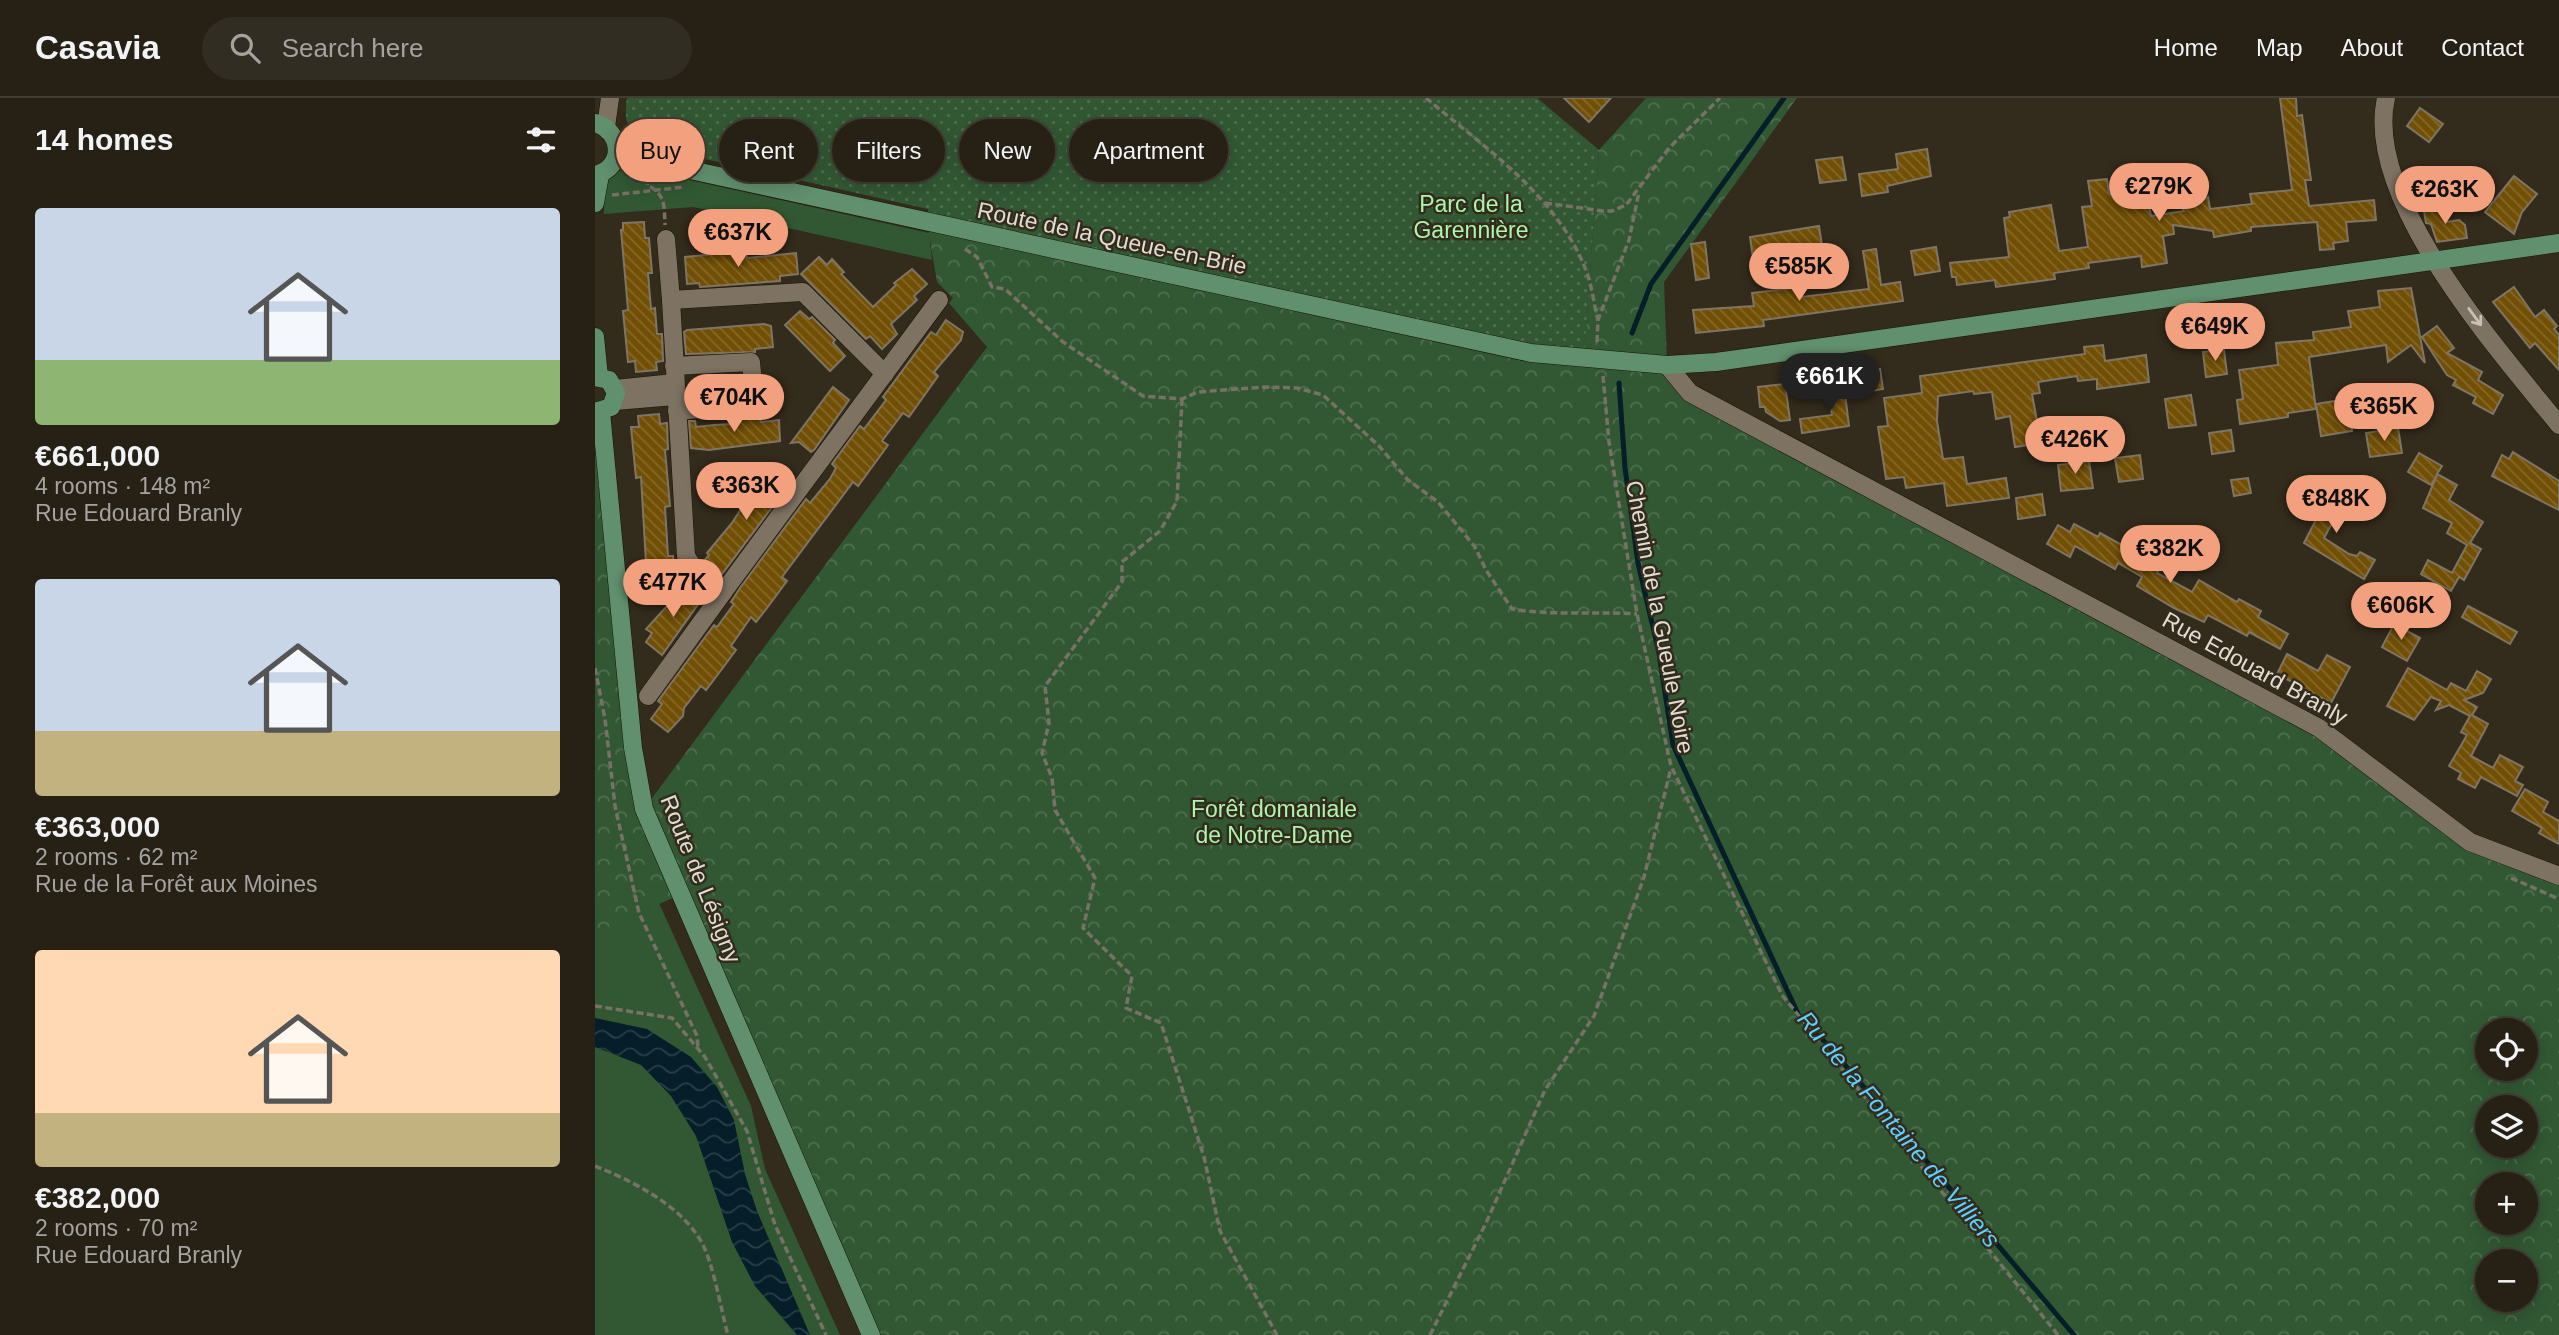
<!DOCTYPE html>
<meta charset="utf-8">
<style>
:root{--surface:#262015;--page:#322d22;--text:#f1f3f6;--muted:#a4a3a0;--line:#423e34;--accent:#f2a07e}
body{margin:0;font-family:Helvetica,sans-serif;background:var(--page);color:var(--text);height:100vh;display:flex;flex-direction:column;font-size:26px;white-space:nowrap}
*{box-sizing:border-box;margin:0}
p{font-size:23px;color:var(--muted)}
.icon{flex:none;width:38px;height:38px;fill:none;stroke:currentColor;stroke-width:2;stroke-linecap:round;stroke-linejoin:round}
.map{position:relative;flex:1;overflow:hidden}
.panel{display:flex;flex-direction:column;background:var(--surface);width:595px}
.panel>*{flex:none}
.top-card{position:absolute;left:21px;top:21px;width:665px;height:63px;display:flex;gap:14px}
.fabs{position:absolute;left:1880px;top:920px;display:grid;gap:14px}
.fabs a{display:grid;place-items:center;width:63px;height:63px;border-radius:50%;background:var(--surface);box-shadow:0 4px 18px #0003,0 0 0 2px var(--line);font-size:35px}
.price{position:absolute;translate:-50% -60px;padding:0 16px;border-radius:24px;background:var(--accent);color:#111;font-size:23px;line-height:46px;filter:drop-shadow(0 2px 4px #0008)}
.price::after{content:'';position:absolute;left:50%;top:42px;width:21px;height:16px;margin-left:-10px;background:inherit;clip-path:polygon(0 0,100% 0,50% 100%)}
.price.on{background:#222;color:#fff}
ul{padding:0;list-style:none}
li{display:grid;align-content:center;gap:14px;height:371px;padding:0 35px}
li span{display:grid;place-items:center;height:217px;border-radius:7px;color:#555}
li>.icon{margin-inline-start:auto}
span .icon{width:126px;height:126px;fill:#fffc;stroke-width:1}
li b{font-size:30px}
h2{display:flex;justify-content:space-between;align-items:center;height:84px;padding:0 35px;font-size:30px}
.chip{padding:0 24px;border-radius:32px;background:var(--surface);box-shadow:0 4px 18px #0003,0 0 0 2px var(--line);font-size:24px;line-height:63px}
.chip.on{background:var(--accent);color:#111}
header{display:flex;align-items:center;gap:42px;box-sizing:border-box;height:98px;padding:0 35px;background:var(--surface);border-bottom:2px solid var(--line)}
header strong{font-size:33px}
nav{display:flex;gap:38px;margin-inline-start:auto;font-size:24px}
.search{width:490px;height:63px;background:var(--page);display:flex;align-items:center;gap:18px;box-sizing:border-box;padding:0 24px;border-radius:38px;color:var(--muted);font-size:26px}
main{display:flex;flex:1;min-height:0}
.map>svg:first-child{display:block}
</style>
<header>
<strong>Casavia</strong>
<div class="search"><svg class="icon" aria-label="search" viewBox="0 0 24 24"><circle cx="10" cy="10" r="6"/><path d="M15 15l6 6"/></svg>Search here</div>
<nav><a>Home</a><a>Map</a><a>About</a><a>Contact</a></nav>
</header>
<main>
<section class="panel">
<h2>14 homes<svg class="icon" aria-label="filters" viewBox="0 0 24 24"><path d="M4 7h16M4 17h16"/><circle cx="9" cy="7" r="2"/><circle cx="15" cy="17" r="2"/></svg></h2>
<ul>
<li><span style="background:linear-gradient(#c9d6e8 70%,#8fb573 0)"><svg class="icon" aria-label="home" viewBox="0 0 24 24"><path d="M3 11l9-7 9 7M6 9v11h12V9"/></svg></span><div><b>€661,000</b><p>4 rooms · 148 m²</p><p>Rue Edouard Branly</p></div></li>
<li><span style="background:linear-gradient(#c9d6e8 70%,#c2b280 0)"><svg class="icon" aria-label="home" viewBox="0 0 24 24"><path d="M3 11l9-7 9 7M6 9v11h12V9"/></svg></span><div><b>€363,000</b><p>2 rooms · 62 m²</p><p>Rue de la Forêt aux Moines</p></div></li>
<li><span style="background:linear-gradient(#ffd9b3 75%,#c2b280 0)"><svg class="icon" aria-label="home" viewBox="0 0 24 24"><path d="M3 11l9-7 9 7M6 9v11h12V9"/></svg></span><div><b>€382,000</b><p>2 rooms · 70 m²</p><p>Rue Edouard Branly</p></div></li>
</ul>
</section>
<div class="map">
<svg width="1964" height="1237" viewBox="0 0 1964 1237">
<defs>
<pattern id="forest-crowns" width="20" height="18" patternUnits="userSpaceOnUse" patternTransform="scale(1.75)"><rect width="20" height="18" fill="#325833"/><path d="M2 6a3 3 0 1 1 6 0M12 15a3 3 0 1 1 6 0" fill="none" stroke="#4f6f50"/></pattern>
<pattern id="park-dots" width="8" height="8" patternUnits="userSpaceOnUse" patternTransform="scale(1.75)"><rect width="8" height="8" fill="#325833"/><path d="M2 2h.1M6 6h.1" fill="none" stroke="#4f6f50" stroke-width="1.8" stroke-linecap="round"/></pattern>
<pattern id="water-waves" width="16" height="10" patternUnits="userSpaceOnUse" patternTransform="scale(1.75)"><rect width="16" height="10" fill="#051e29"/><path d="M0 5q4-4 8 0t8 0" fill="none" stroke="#293e47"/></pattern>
<pattern id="building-back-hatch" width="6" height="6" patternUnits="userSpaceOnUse" patternTransform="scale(1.75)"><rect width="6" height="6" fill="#714f05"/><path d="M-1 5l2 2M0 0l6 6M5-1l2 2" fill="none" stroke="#856829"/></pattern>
</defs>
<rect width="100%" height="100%" fill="#332b1c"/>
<g fill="#325833">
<path d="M27 72 63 75 334 135 337 162 98 109 9 116C10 97 5 80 27 72Z"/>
<polygon points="0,526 20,708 156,1008 170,1071 245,1237 0,1237"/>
</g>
<path fill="url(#forest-crowns)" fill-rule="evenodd" d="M1051 0H1202L1069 184 1072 267 1092 296 1718 634 1870 746 1964 780V1237H276L84 797 0 835V357L10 353 49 711 392 249 354 205 358 200 342 184 332 125 989 259 1004 52ZM1892 933H1930V971H1892ZM1892 1010H1930V1048H1892ZM1892 1087H1930V1125H1892ZM1892 1164H1930V1202H1892Z"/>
<path fill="url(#park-dots)" d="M32 0H942L1004 52 989 260 332 125 333 111 65 51C38 41 27 31 32 0Z"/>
<polygon fill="url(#water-waves)" points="0,920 52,931 96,959 122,989 139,1022 150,1076 162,1113 215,1237 202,1237 160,1188 137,1144 101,1038 76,998 46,967 0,949"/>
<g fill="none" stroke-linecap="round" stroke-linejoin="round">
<g stroke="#051e29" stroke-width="5">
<polyline points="1037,235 1056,186 1189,0"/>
<polyline points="1024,285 1030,370 1043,465 1064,555 1078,647 1205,920 1234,948 1479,1237"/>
</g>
</g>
<g fill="url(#building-back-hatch)" stroke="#807565" stroke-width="2">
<polygon points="969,0 1016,0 994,24"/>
<polygon points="1685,0 1701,0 1702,18 1707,17 1716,82 1710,82 1714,108 1779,102 1781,122 1751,124 1753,143 1738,145 1739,151 1725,152 1722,124 1656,129 1656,133 1619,139 1618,133 1578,127 1579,136 1568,138 1572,165 1547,169 1546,158 1493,165 1494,170 1459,175 1460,181 1401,189 1400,182 1362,187 1361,179 1357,179 1355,165 1414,159 1409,120 1415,119 1414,114 1456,107 1464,153 1493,149 1487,109 1497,108 1493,83 1512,81 1514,96 1544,92 1547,108 1554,107 1556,118 1589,113 1584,101 1602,89 1607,102 1613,99 1615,111 1657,106 1655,96 1697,92"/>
<polygon points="1825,10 1848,26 1834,44 1812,28"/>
<polygon points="1332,51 1336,78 1292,88 1293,94 1267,98 1264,76 1303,71 1301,56"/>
<polygon points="1247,59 1251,82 1225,85 1221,62"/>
<polygon points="1919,78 1942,96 1927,114 1919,136 1890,114"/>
<polygon points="1849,110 1851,124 1864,122 1870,127 1872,140 1842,144 1836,126 1831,125 1829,113"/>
<polygon points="49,124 50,140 54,140 57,175 53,175 56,211 60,210 62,236 67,236 68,263 61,264 62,272 41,274 40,263 33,264 28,213 33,212 26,132 28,132 28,125"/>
<polygon points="1224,128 1229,161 1200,167 1198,154 1158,160 1155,139"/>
<polygon points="1110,144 1114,180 1101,182 1096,146"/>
<polygon points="1341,149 1345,173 1320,177 1316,153"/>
<polygon points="1281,151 1286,187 1305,184 1308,203 1168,222 1169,228 1101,235 1098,212 1159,208 1157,195 1205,189 1206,199 1274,191 1268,153"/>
<polygon points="151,153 152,160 201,155 203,176 185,178 185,183 105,189 104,185 92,186 90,159"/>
<polygon points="224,159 232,167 237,161 249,174 246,176 278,209 301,187 299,185 317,171 332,186 319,198 322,202 296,226 302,236 287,251 275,238 271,241 206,176"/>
<polygon points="1919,189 1940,219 1949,212 1962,228 1959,231 1964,237 1964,272 1940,245 1935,250 1898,204"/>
<polygon points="1816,190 1830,265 1816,247 1793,264 1791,247 1714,259 1721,311 1693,315 1693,319 1645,326 1642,302 1648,301 1644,272 1683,267 1681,245 1719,242 1718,234 1756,229 1753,213 1785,209 1783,193"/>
<polygon points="205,213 214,221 217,219 240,242 238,245 250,258 235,273 190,227"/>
<polygon points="351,222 368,234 366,242 339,274 343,278 314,319 308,315 287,343 293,347 280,365 263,388 258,384 187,479 192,483 172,510 161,524 156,519 136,548 141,552 121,579 111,592 106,588 89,610 88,618 73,634 56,621 67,606 63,603 119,527 122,529 139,506 136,504 145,490 211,401 215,405 235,381 241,370 237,366 265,328 269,331 291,302 288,299 336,234 341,237"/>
<polygon points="169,226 176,228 178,249 160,251 160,254 91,256 89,234 92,232"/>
<polygon points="1842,228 1859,250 1852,255 1887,274 1883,282 1908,297 1898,316 1878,305 1881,299 1858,287 1861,282 1852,277 1827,239"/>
<polygon points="1508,247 1510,263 1551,257 1554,284 1502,291 1502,281 1483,283 1482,278 1443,284 1445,295 1437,296 1446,345 1420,349 1415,318 1401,321 1397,294 1379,296 1378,293 1343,298 1342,323 1348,361 1368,359 1372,386 1411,380 1414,400 1352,408 1349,385 1311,390 1309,379 1291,381 1283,329 1293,328 1289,300 1327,295 1325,278 1490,256 1489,249"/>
<polygon points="1629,252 1632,276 1611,279 1608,254"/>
<polygon points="1285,271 1288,291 1264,295 1261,275"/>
<polygon points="1190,286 1195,322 1185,323 1171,314 1170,309 1165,309 1163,289"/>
<polygon points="1249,287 1254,328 1207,335 1205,321 1237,317 1232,289"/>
<polygon points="238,289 254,302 219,352 216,354 204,344 196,345"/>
<polygon points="1596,297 1601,327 1574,330 1570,301"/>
<polygon points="1752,301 1757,333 1726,338 1721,306"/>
<polygon points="64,316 65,326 72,325 73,351 70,352 75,408 70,409 73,458 78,458 79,472 59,473 51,465 46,379 41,380 36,329 44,329 43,318"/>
<polygon points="165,318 166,324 184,322 185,343 114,352 96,350 94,323 100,323 101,329 119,327 137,326 137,320"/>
<polygon points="1803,330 1807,355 1775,359 1771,335"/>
<polygon points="1636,332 1639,353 1617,356 1614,335"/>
<polygon points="1918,354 1964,383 1964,412 1897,378 1907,357 1914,361"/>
<polygon points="1824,355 1847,368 1842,376 1862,387 1854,402 1888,424 1875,445 1886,451 1869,482 1864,479 1856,493 1826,476 1833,462 1857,475 1872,447 1852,435 1857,425 1828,410 1842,377 1836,387 1813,374"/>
<polygon points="1545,357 1548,381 1524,384 1520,360"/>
<polygon points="1494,363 1498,390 1466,393 1463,367"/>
<polygon points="175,374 193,388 127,476 109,463 114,457 112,455 137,425 156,395 153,393 163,379 168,384"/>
<polygon points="1653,380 1656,395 1639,398 1636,382"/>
<polygon points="1741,383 1756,391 1729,440 1754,456 1762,458 1765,454 1780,462 1769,481 1709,445"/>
<polygon points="1447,396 1450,417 1423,421 1421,400"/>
<polygon points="1479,426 1503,439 1505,435 1543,456 1544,452 1567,466 1562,475 1597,494 1604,482 1642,504 1644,501 1666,513 1663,519 1693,536 1685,551 1654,534 1652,538 1613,517 1609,524 1579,510 1542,488 1547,479 1523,465 1520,471 1480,448 1475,459 1452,446 1463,427 1475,434"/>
<polygon points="92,486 109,498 67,557 51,544 57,535 51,531"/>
<polygon points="1873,508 1922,534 1915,546 1867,519"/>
<polygon points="1799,526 1825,540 1812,563 1787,549"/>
<polygon points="1692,556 1723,573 1732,557 1755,569 1736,605 1682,576"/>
<polygon points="1813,570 1852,592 1856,585 1871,593 1882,573 1896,581 1888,595 1869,602 1882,609 1877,617 1893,626 1876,658 1898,670 1905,657 1928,669 1920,683 1928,687 1922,698 1886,679 1880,690 1863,681 1866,675 1854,668 1872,637 1866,634 1875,618 1854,607 1841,612 1846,603 1836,599 1819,622 1792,608"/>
<polygon points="1930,691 1953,704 1948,714 1964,723 1964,746 1944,735 1947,730 1917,713"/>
</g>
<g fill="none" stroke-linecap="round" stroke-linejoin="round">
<g stroke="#1b1306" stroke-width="19">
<g id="street">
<path d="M1791 0C1768 101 1904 252 1964 327"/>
<polyline points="11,29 15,0"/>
<polyline points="71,141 76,202"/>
<polyline points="1072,267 1095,295 1724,630 1875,744 1964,778"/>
<polyline points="79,268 156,264 160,306 82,313"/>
<polyline points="290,276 208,194 76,202 91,458 98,469 129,493 344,202"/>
<polyline points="20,291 79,285"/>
<polyline points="20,303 80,298"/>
<polyline points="53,598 129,493"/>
</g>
</g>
<g stroke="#1b1306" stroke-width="19">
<g id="secondary">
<path d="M0 25C28 33 30 70 0 77"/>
<polyline points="22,56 936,255 1072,267 1121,264 1964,145"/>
<polyline points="0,105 5,77"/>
<polyline points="0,239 4,279"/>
<polyline points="0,279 14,282 21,295 16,309 0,314"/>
<polyline points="6,314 38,650 49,711 276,1237"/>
</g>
</g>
<g stroke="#787165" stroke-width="3.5" stroke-dasharray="7 3.5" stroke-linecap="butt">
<path d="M831 0C890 50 964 99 992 175 997 189 999 207 1003 222"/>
<path d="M54 80 52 87C71 96 69 108 70 127"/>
<polyline points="17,97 89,89"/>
<polyline points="950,105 1008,113 1017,113 1031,107 1074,50 1125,0"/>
<path d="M370 151 382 159 397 189 410 191 468 244 548 298 587 301 603 294 670 289 702 290 728 297 784 348 813 382 843 404 880 449 891 472 917 511C958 518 1000 513 1042 516"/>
<polyline points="1002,244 1003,222 1034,142 1044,94"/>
<polyline points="1008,278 1014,344 1042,516 1076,668 1187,897 1463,1237"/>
<polyline points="587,301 582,403 565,433 527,464 527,484 450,588 454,625 447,655 457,680 460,712 500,780 488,830 537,878 531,910 566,925 609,1059 625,1133 682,1237"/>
<polyline points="0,570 10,621 20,708 44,815 102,938 103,949"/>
<polyline points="1916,780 1964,801"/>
<polyline points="0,908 77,920 110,959 152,1033 180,1127 231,1237"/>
<path d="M0 1068C38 1083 89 1109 108 1147 119 1169 126 1212 133 1237"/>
<polyline points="835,1237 891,1125 950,992 999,918 1049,779 1076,670"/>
</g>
<use href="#street" stroke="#7e7363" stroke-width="18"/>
<use href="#secondary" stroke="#61906e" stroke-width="18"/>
</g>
<defs><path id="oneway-shaft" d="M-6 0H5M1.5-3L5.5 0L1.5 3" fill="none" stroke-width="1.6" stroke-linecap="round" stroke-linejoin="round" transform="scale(1.75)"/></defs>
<use stroke="#c9c2b7" href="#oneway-shaft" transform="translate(1880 219) rotate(54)"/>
<g text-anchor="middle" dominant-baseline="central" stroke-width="5" stroke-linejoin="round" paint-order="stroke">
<g font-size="23" fill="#abf5ac" stroke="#332b1c">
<text x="876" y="106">Parc de la<tspan x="876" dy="26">Garennière</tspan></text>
<text x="679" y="711">Forêt domaniale<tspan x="679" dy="26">de Notre-Dame</tspan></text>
</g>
<g font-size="23" fill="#e2dcd3" stroke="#332b1c">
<text transform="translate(517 140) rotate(12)">Route de la Queue-en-Brie</text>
<text transform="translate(1065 519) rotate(79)">Chemin de la Gueule Noire</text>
<text transform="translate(1660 570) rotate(29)">Rue Edouard Branly</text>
<text transform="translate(106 781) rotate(68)">Route de Lésigny</text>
</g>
<g font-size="24" font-style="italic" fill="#5ecffe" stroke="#332b1c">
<text transform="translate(1304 1031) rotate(50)">Ru de la Fontaine de Villiers</text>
</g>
</g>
</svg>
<div class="fabs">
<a><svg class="icon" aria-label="locate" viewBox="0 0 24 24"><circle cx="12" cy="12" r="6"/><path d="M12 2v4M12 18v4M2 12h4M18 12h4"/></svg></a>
<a><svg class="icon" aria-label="layers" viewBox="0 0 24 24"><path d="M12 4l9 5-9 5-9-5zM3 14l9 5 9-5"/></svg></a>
<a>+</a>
<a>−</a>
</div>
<b class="price" style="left:1564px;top:125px">€279K</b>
<b class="price" style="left:1850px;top:128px">€263K</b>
<b class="price" style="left:143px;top:171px">€637K</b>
<b class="price" style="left:1204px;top:205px">€585K</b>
<b class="price" style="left:1620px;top:265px">€649K</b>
<b class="price on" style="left:1235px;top:315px">€661K</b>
<b class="price" style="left:139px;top:336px">€704K</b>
<b class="price" style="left:1789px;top:345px">€365K</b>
<b class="price" style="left:1480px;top:378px">€426K</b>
<b class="price" style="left:151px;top:424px">€363K</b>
<b class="price" style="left:1741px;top:437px">€848K</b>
<b class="price" style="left:1575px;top:487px">€382K</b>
<b class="price" style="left:78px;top:521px">€477K</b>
<b class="price" style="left:1806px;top:544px">€606K</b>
<div class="top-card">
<a class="chip on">Buy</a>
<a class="chip">Rent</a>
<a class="chip">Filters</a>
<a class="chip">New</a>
<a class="chip">Apartment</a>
</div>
</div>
</main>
